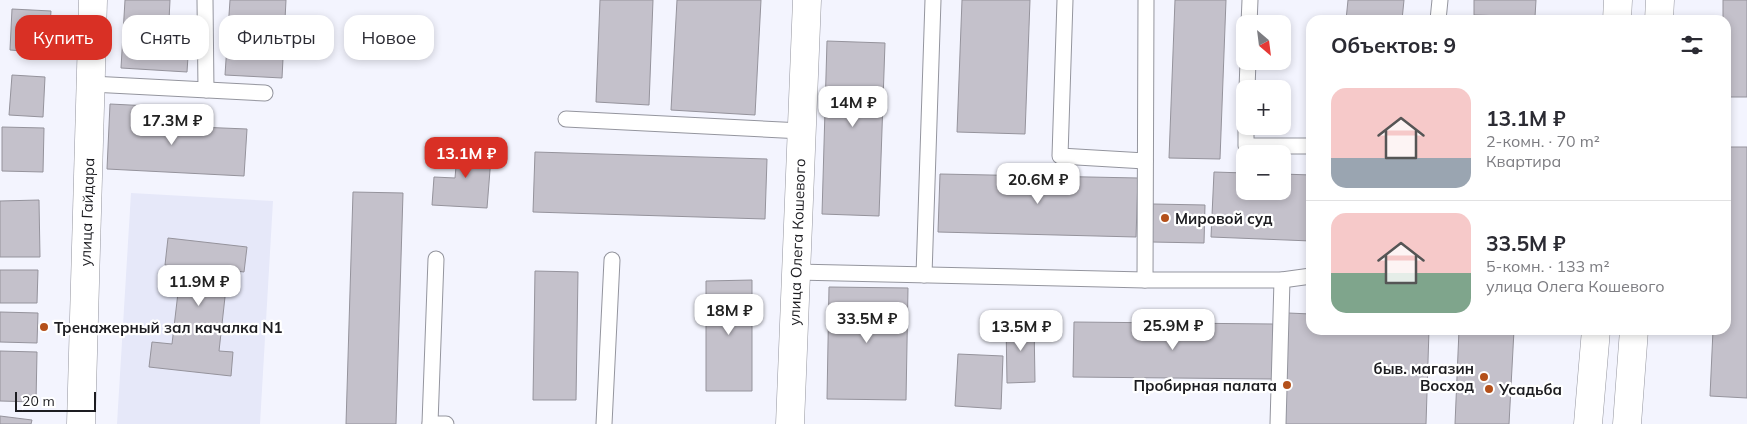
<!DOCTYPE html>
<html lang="ru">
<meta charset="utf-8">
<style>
:root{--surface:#fff;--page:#f2f2f3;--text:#2b2b33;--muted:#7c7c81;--line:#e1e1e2;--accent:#d93025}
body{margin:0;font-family:Mulish,sans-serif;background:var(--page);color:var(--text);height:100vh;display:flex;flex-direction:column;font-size:19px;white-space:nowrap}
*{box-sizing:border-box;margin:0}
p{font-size:16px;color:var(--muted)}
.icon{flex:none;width:28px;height:28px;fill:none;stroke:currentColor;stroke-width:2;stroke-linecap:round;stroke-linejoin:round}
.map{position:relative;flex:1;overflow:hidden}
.sheet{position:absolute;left:1306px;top:15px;width:425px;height:320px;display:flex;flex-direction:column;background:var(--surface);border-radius:15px;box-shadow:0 2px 8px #0003}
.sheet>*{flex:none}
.top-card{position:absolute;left:15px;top:15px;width:475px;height:45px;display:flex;gap:10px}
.needle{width:32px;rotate:152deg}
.controls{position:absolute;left:1236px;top:15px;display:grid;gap:10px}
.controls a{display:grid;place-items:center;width:55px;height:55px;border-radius:10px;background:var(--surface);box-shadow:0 2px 8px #0003;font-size:25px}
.scale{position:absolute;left:15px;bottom:12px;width:81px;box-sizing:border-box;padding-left:5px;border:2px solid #1d1d21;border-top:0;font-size:14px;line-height:18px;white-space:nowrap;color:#1d1d21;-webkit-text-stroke:4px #fff;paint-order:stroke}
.price{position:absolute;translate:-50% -42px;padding:0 11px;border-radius:10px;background:#fff;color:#222;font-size:16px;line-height:32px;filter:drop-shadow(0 1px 2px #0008)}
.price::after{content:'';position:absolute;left:50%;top:30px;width:15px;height:11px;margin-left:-8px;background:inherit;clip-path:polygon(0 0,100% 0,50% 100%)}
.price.current{background:var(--accent);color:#fff}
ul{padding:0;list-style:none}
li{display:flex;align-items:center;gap:15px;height:125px;padding:0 25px}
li+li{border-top:1px solid var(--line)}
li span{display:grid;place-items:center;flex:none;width:140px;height:100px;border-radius:15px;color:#555}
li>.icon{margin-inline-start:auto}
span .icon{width:60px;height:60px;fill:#fffc;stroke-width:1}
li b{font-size:21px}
h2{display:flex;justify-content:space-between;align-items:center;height:60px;padding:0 25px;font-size:21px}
.tag{padding:0 18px;border-radius:15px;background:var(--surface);box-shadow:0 2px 8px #0003;font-size:18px;line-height:45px}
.tag.current{background:var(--accent);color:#fff}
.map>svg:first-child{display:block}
</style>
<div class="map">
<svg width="1747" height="424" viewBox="0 0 1747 424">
<rect width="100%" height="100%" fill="#f3f4fe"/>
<polygon fill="#e6e8f9" points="131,193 273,201 260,424 117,424"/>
<g fill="#c4c1cb" stroke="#95939c">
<polygon points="125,0 170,0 168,40 189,41 187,72 121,68"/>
<polygon points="230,0 286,0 282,78 225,75"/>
<polygon points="600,0 653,0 649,105 596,102"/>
<polygon points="677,0 761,0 755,115 671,110"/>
<polygon points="962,0 1030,0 1025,134 957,132"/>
<polygon points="1175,0 1226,0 1220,159 1169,158"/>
<polygon points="1348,0 1404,0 1402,20 1346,20"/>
<polygon points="1474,0 1536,0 1535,17 1474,15"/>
<polygon points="1723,0 1747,0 1747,97 1726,97 1726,20 1723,20"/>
<polygon points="12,9 51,11 48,53 10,50"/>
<polygon points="827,41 885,43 879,216 822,214"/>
<polygon points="12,75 45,77 43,117 9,115"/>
<polygon points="110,104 150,106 149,125 247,129 244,176 107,169"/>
<polygon points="2,127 44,128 43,172 2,171"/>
<polygon points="458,143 492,145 487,208 432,205 434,177 455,178"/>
<polygon points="1726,147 1747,147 1747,398 1710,396 1713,330 1726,330"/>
<polygon points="535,152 767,159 765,219 533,212"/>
<polygon points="1214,172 1245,173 1245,191 1282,191 1282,174 1311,175 1311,241 1211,237"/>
<polygon points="940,174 1138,178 1136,237 938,232"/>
<polygon points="353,192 403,193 396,424 346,424"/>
<polygon points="39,200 40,257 0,257 0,201"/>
<polygon points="1153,204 1205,205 1204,243 1152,242"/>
<polygon points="168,238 247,247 244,272 228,270 219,351 233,352 231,376 149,367 152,342 172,344 181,267 165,265"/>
<polygon points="0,270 38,270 37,303 0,303"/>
<polygon points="535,271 578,272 576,400 533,400"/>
<polygon points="752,280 752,391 706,391 706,281"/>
<polygon points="829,287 908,288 906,400 827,399"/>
<polygon points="0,312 38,313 37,343 0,342"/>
<polygon points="1288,313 1311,314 1311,330 1429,330 1426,424 1284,424"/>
<polygon points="1034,322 1035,382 1007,383 1006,323"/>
<polygon points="1074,322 1273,324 1273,379 1073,377"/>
<polygon points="1459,330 1514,330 1509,424 1455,424"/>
<polygon points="0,351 37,352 36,402 0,401"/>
<polygon points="958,354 1003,356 1001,409 955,406"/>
<polygon points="0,416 32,420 31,424 0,424"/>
</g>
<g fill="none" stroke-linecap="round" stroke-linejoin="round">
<g stroke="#94959e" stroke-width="17">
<g id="service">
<polyline points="205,0 206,90"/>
<polyline points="1065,0 1060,156 1145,161"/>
<polyline points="1438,20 1440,0"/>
<polyline points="1249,24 1250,0"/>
<polyline points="91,84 265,93"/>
<polyline points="1247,89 1248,61"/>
<polyline points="566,119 802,131"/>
<polyline points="1246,126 1246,146 1311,146"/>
<polyline points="796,272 1145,280 1282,280 1311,276"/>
<polyline points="924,275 933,0"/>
<polyline points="1145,280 1146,0"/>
<polyline points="430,423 436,259"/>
<polyline points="430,424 446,424"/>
<polyline points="604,424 612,260"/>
<polyline points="1278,424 1282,280"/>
</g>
</g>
<g stroke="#94959e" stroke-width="29">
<g id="minor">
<polyline points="81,424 93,0"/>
<polyline points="790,424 807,0"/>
</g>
</g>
<g stroke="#94959e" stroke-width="29">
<g id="primary">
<polyline points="1617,20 1618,0"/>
<polyline points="1659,20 1660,0"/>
<polyline points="1588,424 1596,330"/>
<polyline points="1627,424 1634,330"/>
</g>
</g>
<use href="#service" stroke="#fff" stroke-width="15"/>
<use href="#minor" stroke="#fff" stroke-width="28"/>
<use href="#primary" stroke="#fff" stroke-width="28"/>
</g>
<g fill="#b4501a" stroke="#fff" stroke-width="2">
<circle cx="1165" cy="218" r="5"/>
<circle cx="44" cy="327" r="5"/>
<circle cx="1484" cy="377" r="5"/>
<circle cx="1287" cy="385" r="5"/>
<circle cx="1489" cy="389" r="5"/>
</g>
<g text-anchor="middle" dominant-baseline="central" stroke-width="4.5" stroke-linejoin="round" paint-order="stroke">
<g font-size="15" fill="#1d1d21" stroke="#fff">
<text transform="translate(87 212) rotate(-88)">улица Гайдара</text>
<text transform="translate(797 242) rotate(-88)">улица Олега Кошевого</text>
</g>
<g font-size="15" font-weight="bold" fill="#1d1d21" stroke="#fff" text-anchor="start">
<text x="1175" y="218">Мировой суд</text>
<text x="54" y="327">Тренажерный зал качалка N1</text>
<text x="1474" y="368" text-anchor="end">быв. магазин<tspan x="1474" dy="17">Восход</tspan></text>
<text x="1277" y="385" text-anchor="end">Пробирная палата</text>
<text x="1499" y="389">Усадьба</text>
</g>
</g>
</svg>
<div class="controls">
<a><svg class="needle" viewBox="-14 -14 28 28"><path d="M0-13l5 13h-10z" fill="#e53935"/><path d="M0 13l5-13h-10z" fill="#7c7c81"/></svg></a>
<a>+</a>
<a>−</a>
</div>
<div class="scale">20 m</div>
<b class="price" style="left:853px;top:128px">14M ₽</b>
<b class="price" style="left:172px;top:146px">17.3M ₽</b>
<b class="price current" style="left:466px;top:179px">13.1M ₽</b>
<b class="price" style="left:1038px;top:205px">20.6M ₽</b>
<b class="price" style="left:199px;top:307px">11.9M ₽</b>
<b class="price" style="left:729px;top:336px">18M ₽</b>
<b class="price" style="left:867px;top:344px">33.5M ₽</b>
<b class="price" style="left:1173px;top:351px">25.9M ₽</b>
<b class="price" style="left:1021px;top:352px">13.5M ₽</b>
<div class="top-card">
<a class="tag current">Купить</a>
<a class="tag">Снять</a>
<a class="tag">Фильтры</a>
<a class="tag">Новое</a>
</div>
<section class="sheet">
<h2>Объектов: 9<svg class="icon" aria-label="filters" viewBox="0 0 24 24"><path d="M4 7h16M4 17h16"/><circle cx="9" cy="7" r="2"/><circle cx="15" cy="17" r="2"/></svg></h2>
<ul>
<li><span style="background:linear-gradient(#f6c9c9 70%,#9aa5b1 0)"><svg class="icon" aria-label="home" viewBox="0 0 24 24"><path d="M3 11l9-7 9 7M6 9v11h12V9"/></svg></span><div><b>13.1M ₽</b><p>2-комн. · 70 m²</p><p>Квартира</p></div></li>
<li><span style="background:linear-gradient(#f6c9c9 60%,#7fa58c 0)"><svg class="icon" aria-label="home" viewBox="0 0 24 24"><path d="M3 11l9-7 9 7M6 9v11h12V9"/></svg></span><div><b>33.5M ₽</b><p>5-комн. · 133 m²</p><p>улица Олега Кошевого</p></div></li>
</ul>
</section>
</div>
